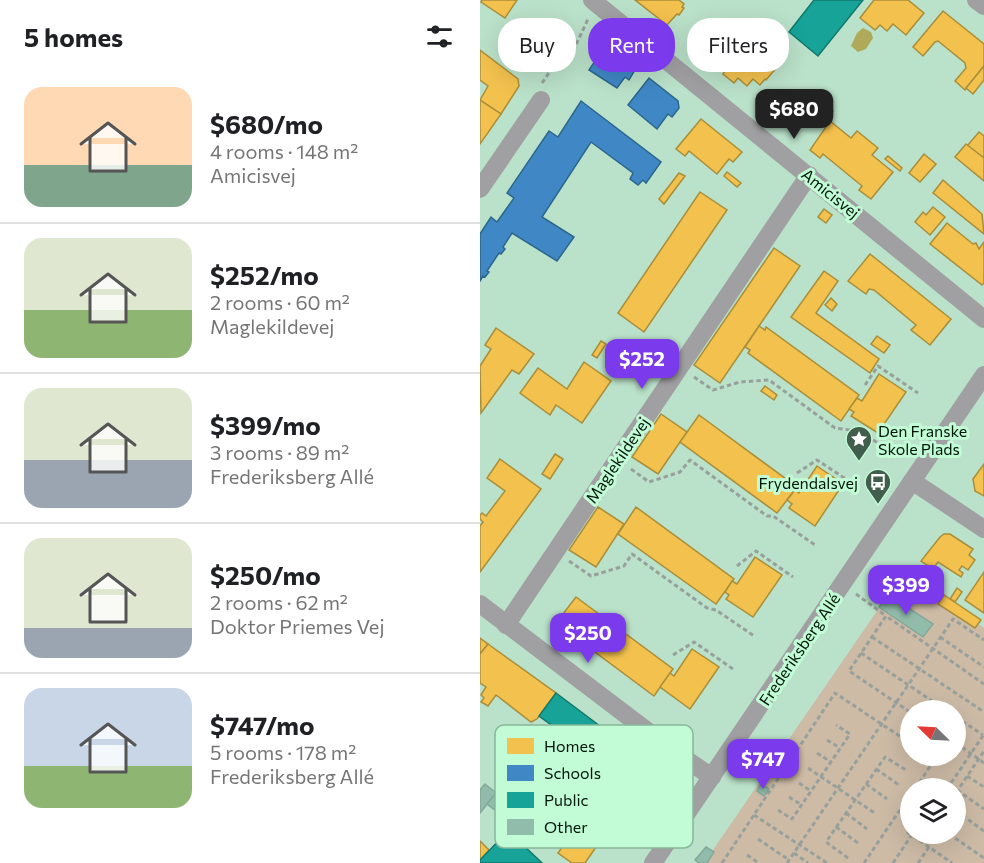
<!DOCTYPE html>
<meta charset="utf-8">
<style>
:root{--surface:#fff;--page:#f6f6f6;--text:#202124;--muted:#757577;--line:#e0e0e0;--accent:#7c3aed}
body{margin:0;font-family:Commissioner,sans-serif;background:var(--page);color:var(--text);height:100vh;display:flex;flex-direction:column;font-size:22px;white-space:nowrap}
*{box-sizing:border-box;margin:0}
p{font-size:20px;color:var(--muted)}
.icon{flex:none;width:33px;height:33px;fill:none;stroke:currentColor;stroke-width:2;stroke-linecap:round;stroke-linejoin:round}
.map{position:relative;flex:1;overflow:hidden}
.panel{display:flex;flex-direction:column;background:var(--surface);width:480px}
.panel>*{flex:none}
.top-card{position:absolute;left:18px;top:18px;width:396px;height:54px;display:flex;gap:12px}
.needle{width:39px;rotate:294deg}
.tools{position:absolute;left:420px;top:700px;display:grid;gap:12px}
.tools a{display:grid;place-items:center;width:66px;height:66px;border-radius:50%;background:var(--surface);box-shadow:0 6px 24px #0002;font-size:30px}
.price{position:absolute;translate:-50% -51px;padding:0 14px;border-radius:12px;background:var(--accent);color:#fff;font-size:20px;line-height:39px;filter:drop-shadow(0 2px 3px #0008)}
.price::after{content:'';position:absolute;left:50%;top:36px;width:18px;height:14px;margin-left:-9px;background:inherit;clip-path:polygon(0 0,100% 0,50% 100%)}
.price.current{background:#222;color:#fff}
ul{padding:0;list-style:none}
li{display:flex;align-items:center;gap:18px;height:150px;padding:0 24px}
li+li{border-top:2px solid var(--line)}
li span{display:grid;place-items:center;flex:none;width:168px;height:120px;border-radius:18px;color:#555}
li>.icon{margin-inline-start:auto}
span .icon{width:72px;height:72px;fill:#fffc;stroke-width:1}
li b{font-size:26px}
h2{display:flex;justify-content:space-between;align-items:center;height:72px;padding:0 24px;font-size:26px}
.tag{padding:0 21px;border-radius:24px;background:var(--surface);box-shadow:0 6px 24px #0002;font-size:21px;line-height:54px}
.tag.current{background:var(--accent);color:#fff}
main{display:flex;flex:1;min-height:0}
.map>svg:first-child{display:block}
</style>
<main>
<section class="panel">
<h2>5 homes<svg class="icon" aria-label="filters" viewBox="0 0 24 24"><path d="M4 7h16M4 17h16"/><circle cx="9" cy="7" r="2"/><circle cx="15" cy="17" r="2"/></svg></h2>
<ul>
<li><span style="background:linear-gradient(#ffd9b3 65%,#7fa58c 0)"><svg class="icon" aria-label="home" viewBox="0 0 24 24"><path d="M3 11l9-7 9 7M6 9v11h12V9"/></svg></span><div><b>$680/mo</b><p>4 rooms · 148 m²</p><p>Amicisvej</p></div></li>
<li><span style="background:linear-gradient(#dfe7d0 60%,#8fb573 0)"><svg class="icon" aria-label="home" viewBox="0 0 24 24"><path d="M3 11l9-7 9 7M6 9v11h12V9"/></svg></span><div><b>$252/mo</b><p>2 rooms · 60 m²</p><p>Maglekildevej</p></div></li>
<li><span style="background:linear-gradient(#dfe7d0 60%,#9aa5b1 0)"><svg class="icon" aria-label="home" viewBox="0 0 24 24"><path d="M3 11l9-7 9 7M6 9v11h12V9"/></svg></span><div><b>$399/mo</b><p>3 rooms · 89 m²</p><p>Frederiksberg Allé</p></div></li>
<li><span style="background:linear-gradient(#dfe7d0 75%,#9aa5b1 0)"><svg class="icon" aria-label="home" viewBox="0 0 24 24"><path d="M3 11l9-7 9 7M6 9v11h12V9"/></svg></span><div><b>$250/mo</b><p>2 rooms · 62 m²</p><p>Doktor Priemes Vej</p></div></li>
<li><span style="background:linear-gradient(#c9d6e8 65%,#8fb573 0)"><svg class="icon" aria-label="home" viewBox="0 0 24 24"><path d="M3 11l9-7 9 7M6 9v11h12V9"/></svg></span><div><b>$747/mo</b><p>5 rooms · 178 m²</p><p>Frederiksberg Allé</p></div></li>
</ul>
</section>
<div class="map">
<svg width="504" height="863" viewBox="0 0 504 863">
<rect width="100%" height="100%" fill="#bae1c9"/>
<path fill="#cdbba6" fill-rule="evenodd" d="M423 573 504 628V863H224ZM430 711H476V756H430ZM430 789H476V834H430Z"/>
<polygon fill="#afaa5a" points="383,28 391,32 393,38 386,49 378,52 371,46 377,33"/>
<g fill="#f2c14e" stroke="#a98e39" stroke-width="1.5">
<polygon points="2,0 37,0 25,18 1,2"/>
<polygon points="155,0 199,0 204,4 202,7 204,8 199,15 197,14 187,25"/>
<polygon points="394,0 428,0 444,13 426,35 413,24 407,31 400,25 395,30 380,18"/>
<polygon points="463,11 504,44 504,66 485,90 475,81 486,68 485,63 458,41 455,42 443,56 433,47"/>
<polygon points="276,22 290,33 277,48 264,37"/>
<polygon points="239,32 248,39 237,52 229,45"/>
<polygon points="253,40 283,65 288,58 298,66 286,80 285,79 280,85 273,79 267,86 258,78 254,83 243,74 246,69 236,61"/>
<polygon points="0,50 38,79 39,86 21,114 0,100 8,86 0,80"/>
<polygon points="504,66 504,80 493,94 486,88"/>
<polygon points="0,100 21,114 0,144"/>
<polygon points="347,107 353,111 345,122 339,117"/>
<polygon points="221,119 262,152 253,162 249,159 237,174 209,151 205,156 196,149"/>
<polygon points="350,121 371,138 377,131 398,148 392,155 413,172 391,199 379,190 382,186 343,154 340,158 330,150"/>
<polygon points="499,132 504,136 504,158 487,146"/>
<polygon points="486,144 504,158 504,181 475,157"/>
<polygon points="444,154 456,164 440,182 429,173"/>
<polygon points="408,156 422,168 420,171 405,159"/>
<polygon points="247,172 261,183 257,187 244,176"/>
<polygon points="199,173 205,176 184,204 179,199"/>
<polygon points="463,180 502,214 504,234 453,193"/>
<polygon points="220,192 247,210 164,332 138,313"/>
<polygon points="453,207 465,217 450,235 435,222 443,212 446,215"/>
<polygon points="344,209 352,215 346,223 338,217"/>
<polygon points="467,223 493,244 496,243 499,249 504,242 504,283 502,285 450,244"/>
<polygon points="294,248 320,266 240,383 214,365"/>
<polygon points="390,254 471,319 450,345 431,330 436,325 394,290 389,289 386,294 368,281"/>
<polygon points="344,271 358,281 336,313 399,359 390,373 311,317"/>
<polygon points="351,298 357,304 352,311 345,305"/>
<polygon points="279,326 285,330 286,327 379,395 361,421 268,353 270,350 265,347"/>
<polygon points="16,328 54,354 39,374 32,370 1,413 0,366 11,349 5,345"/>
<polygon points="397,336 410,345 404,353 391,344"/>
<polygon points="121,341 126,344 117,358 112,355"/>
<polygon points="104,362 131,381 102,423 76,405 70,415 40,393 58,368 87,389"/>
<polygon points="399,374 426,392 398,433 371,416 374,412 369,409 377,398 382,401"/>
<polygon points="285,386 297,395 294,400 281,391"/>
<polygon points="181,414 207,432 178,474 152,457"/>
<polygon points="219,415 317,487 297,513 200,442"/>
<polygon points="75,454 83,459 70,479 62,474"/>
<polygon points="20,459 61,489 0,572 0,526 3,522 0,519 0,515 2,513 6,516 25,491 7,478"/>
<polygon points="504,464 504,496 495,491 493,479"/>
<polygon points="337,466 363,484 335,526 309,508 312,504 307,500 315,490 319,493"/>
<polygon points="118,507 144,524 116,567 89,550"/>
<polygon points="156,507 254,579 236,604 138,534"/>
<polygon points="464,534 470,534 493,549 489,555 495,560 488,570 482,566 479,570 483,573 481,577 458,562 453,569 441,561 460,537"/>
<polygon points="275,557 302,575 273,617 246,599 249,595 245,592 252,581 257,584"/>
<polygon points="425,568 464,595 460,601 429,592 416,581"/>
<polygon points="504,572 504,613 485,600"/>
<polygon points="477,588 482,592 475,602 470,599"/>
<polygon points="464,595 501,620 495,628 458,604"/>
<polygon points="96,597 193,669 174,696 76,623"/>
<polygon points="0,638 8,644 0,654"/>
<polygon points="8,644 76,693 57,719 51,722 16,695 8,706 1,702 4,698 1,695 6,687 0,683 0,654"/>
<polygon points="212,649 239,667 210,709 180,687 190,673 194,676"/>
<polygon points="126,782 150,798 105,863 92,863 78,853 87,840 79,834 85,826 93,832 106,814 97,808 103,800 110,806"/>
<polygon points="0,841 9,850 0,860"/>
</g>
<g fill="#3f88c5" stroke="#2c668c" stroke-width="1.5">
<polygon points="125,46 153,63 151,67 155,70 149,80 145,77 137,88 109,70"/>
<polygon points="169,78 198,101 199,108 192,117 188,114 177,129 148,105"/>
<polygon points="101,101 181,162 166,183 163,180 158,185 150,179 153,173 111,142 62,217 94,237 77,261 32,233 23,247 25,249 21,254 19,253 7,271 9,272 5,277 3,276 0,281 0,234 11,217 17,222 34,198 27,193 69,131 78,137"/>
</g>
<g fill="#17a398" stroke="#10796c" stroke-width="1.5">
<polygon points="334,0 383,0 338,56 309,32"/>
<polygon points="76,693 156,753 165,755 171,762 170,772 161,778 150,798 126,782 131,776 128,766 59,716"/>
<polygon points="28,831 59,860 62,863 0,863 0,860"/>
</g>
<g fill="#91bcac" stroke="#84a89a" stroke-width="1.5">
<polygon points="407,594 453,624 443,637 399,607"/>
<polygon points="5,784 16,793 0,813 0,790"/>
<polygon points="281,784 289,789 284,796 277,791"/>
<polygon points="16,793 44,815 36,826 7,804"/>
<polygon points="226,847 234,852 227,863 219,863 215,860"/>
</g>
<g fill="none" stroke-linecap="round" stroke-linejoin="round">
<g stroke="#98a09c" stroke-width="3" stroke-dasharray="4.5 3" stroke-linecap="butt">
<polyline points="62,83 75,64 94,49 108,19"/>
<polyline points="214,377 233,390 260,382 289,380 355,428 378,431 403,446"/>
<polyline points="385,385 398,366 438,393"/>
<polyline points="151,469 169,482 200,472 210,460 287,516 293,516 335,545"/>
<polyline points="317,473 337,460 375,485"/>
<polyline points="89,561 111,576 144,566 152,554 227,608 236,610 274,636"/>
<polyline points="257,566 276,551 313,577"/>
<polyline points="376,594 406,616"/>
<polyline points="392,637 504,712"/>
<polyline points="460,637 504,667"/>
<polyline points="381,653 467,711"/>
<polyline points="193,655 214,642 253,669"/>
<polyline points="430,712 369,671 406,616 504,684"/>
<polyline points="476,717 503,735"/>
<polyline points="347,740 360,748"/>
<polyline points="476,743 504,763"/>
<polyline points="337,753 351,762"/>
<polyline points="328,768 396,814"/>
<polyline points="396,769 419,785"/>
<polyline points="487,776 504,787"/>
<polyline points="319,783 331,791"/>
<polyline points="386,784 407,799"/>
<polyline points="469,785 475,789"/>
<polyline points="435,789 455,759 451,756"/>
<polyline points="467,789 504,734"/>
<polyline points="477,790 504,809"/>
<polyline points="476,793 504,751"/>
<polyline points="309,797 322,805"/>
<polyline points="298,810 312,819 370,734 356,725"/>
<polyline points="476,811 504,831"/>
<polyline points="366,813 387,829"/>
<polyline points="274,815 347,863"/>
<polyline points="356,827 378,843"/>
<polyline points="427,832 472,863"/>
<polyline points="469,834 504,858"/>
<polyline points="278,839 309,860"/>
<polyline points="314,853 328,863"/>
<polyline points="267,855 279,863"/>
<polyline points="368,858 346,842 405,757 426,770"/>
<polyline points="242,863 355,693 430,743"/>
<polyline points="307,863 473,619 504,640"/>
<polyline points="384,863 430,795"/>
<polyline points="413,863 431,836"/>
<polyline points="438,863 449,847"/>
</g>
<g stroke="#a09fa1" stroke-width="18">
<polyline points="112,0 504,319"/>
<polyline points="496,0 504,6"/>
<polyline points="0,189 61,100"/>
<polyline points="432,481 504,529"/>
<polyline points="0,604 195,752 232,777"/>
<polyline points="26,625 329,175"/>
<polyline points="173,863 504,375"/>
</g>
</g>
<defs>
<g id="sight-pin" transform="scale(1.35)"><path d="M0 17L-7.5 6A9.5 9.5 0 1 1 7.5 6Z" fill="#415d4b" stroke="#c2fcd7"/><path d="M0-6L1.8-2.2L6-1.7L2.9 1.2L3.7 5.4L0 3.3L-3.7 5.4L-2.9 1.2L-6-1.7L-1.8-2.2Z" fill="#fff"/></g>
<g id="bus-pin" transform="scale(1.35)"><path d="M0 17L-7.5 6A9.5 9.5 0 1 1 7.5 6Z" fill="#415d4b" stroke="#c2fcd7"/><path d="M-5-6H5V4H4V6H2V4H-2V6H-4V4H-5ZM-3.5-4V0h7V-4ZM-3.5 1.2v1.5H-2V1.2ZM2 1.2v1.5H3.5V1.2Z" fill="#fff"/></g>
</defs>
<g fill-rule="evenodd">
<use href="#sight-pin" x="379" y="439"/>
<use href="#bus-pin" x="398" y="482"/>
</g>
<g text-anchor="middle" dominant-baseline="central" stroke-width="6" stroke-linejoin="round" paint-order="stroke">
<g font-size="16" fill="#001607" stroke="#c2fcd7">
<text transform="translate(351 193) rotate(39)">Amicisvej</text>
<text transform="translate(137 460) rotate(-56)">Maglekildevej</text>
<text transform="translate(319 649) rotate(-56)">Frederiksberg Allé</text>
</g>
<g font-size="16" fill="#001607" stroke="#c2fcd7" text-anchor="start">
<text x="398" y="430">Den Franske<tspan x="398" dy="18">Skole Plads</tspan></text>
<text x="378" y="482" text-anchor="end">Frydendalsvej</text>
</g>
</g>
<rect x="15" y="725" width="198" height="123" rx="9" fill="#c2fcd7" stroke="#88b799" stroke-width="1.5"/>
<rect x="27" y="738" width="27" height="16" fill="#f2c14e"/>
<rect x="27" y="765" width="27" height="16" fill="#3f88c5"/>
<rect x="27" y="792" width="27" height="16" fill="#17a398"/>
<rect x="27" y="819" width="27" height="16" fill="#91bcac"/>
<g font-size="16" fill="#001607">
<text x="64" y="752">Homes</text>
<text x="64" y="779">Schools</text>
<text x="64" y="806">Public</text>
<text x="64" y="833">Other</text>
</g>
</svg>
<div class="tools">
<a><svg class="needle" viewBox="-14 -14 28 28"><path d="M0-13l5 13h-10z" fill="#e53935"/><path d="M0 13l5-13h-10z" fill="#757577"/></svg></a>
<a><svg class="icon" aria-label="layers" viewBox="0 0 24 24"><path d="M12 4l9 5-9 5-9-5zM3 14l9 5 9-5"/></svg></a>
</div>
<b class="price current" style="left:314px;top:140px">$680</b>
<b class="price" style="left:162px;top:390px">$252</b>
<b class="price" style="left:426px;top:616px">$399</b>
<b class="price" style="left:108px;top:664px">$250</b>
<b class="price" style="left:283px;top:790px">$747</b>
<div class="top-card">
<a class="tag">Buy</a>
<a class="tag current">Rent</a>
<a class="tag">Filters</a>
</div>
</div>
</main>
